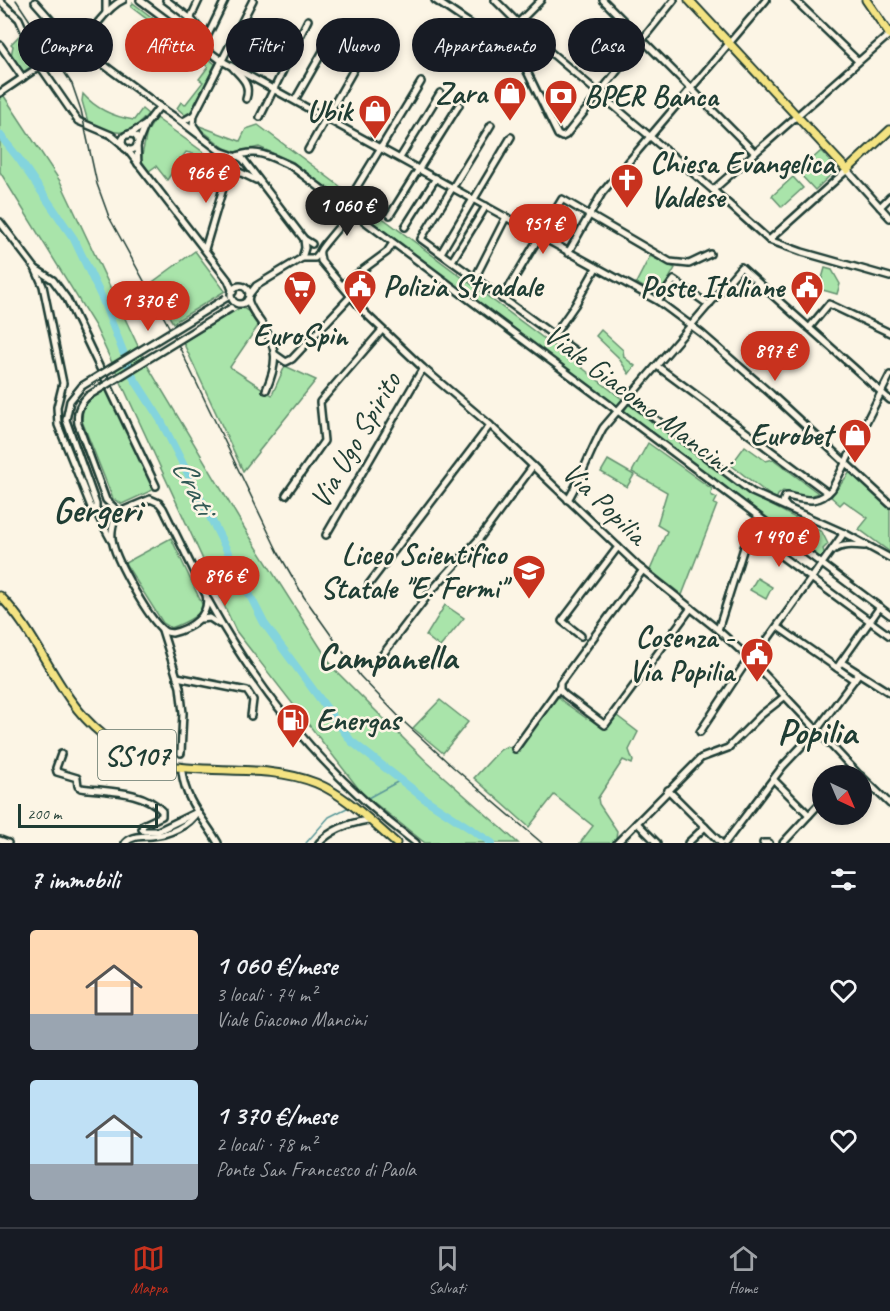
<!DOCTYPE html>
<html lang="it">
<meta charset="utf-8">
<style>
:root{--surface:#171b24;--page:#20242c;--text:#f1f3f6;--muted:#9ea1a6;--line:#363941;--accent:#c8321e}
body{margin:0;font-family:Caveat,sans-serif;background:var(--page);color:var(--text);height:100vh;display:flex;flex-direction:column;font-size:22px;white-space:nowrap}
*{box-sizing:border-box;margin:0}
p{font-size:20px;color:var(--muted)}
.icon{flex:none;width:33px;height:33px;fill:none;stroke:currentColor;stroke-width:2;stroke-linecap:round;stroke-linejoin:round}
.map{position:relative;height:843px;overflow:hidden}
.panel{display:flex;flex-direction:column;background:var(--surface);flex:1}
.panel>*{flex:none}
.banner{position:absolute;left:18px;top:18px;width:855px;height:54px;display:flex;gap:12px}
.needle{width:39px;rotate:136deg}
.tools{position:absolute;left:812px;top:765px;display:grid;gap:12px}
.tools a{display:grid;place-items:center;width:60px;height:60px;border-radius:50%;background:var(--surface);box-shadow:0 3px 9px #0003;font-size:30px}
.scale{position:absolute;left:18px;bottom:15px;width:140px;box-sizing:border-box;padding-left:6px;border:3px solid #1f3d34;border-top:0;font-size:16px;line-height:21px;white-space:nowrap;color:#1f3d34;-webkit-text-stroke:4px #fcf5e5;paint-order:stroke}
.price{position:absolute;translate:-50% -51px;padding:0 14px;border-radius:21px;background:var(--accent);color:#fff;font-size:20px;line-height:39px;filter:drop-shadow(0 2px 3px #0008)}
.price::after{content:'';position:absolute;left:50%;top:36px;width:18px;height:14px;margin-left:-9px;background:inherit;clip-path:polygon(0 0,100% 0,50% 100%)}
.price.selected{background:#222;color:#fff}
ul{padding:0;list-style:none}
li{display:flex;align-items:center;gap:18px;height:150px;padding:0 30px}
li span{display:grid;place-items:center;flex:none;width:168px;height:120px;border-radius:6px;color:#555}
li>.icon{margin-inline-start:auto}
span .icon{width:72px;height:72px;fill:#fffc;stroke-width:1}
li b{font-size:26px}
h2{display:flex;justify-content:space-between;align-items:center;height:72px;padding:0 30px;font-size:26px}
.pill{padding:0 21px;border-radius:27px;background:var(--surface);box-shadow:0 3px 9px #0003;font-size:21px;line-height:54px}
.pill.selected{background:var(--accent);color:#fff}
.dock{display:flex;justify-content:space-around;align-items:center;height:84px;border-top:2px solid var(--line);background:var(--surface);font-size:16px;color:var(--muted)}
.dock a{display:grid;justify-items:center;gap:3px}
.dock .selected{color:var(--accent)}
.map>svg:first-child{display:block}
</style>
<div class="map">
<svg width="890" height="843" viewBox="0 0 890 843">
<rect width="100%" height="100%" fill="#fcf5e5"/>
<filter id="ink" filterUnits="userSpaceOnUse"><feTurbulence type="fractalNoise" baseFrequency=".0167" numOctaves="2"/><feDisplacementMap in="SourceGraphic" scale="12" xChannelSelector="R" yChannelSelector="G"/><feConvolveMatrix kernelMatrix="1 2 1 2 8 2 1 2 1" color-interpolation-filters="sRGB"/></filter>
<g filter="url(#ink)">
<g fill="#a9e4aa" stroke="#64906f" stroke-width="1.5">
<polygon points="133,3 187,44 185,48 131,7"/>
<polygon points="21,34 35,59 32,69 22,72 11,56 13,46 11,44"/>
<polygon points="192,45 215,64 192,111 185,115 177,108 181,102 185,105 203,82 199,79 208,67 188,51"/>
<polygon points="0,90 60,181 147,365 245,529 334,669 427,762 518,843 425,843 362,793 236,631 95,326 0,172"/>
<path d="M83 94C97 110 114 117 134 120L142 109 148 114C127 139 115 135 88 122L82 101Z"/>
<polygon points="156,118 206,154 204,157 186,152 167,180 156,166 149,171 141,160 147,132"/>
<polygon points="194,124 240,141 246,129 258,125 558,349 622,399 620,406 612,404 312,178 293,162 259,147 231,153"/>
<polygon points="821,151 837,169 815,190 798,172"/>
<polygon points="793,177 803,188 782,207 772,196"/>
<polygon points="195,251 225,291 173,323 150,284"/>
<polygon points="650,256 675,268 659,296 636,283"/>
<polygon points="825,268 832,270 840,284 837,294 819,289"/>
<polygon points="243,308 248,311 258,326 230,367 272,395 285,366 316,380 243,471 183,342 238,309"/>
<polygon points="601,330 623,350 624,357 635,366 629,374 618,357 596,336"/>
<polygon points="106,390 155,489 122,504 113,499 82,421 83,408 91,399"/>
<polygon points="629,404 750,494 822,532 828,544 823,549 825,556 819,557 624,411"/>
<polygon points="648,443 712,489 711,495 717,498 714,504 717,505 682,595 650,570 667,531 657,525 667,492 632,472"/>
<polygon points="745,446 766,461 773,459 818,493 807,497 783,491 778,495 776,500 731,465"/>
<polygon points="608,460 634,475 627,487 601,472"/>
<polygon points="850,472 890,508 890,552 859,529 868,518 844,501 840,505 831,497"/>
<path d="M171 538 203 606C200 617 182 624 171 628L163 623 125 563Z"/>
<polygon points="757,578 772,587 766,599 750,590"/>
<polygon points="445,605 464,618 440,647 426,636"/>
<polygon points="557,697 561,698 561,700 586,718 587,716 605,729 617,716 638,732 629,750 633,761 632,764 623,760 598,798 599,804 617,831 616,839 612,843 580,843 593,826 554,795 529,827 474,778 500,750 507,746 518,751"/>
<polygon points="440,700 468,722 443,753 413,728"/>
</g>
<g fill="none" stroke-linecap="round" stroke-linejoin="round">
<g stroke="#5b9899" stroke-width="1.5">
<polyline points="366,799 401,780"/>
<polyline points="306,843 329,817 351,806"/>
</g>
<polyline stroke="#83d4dd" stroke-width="8" points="0,135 19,159 74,239 102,298 133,377 160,419 264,623 351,741 425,799 492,843"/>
<polyline stroke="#d0d0c2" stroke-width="5" stroke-dasharray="5 2.5" stroke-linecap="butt" points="181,753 182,771"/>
<g stroke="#1f3d34" stroke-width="10">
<g id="minor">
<polyline points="106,0 106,13"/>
<polyline points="140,0 222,61 658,301 701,333 771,394 890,504"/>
<polyline points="166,0 191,19 207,37 225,0"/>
<polyline points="435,0 494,40 526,37"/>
<polyline points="495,0 529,34 713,190 769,240 802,252 890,277"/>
<polyline points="603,0 755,153"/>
<polyline points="795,0 858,61"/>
<polyline points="0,1 19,19 40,66 78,121 111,135 123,145"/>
<polyline points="35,2 65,36 166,111 182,122 194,115"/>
<polyline points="518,23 541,0"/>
<polyline points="184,32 199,0"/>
<polyline points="524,38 517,51 519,55 558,135 562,137 566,135 674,0"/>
<polyline points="0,45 23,78"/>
<path d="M85 50C82 37 111 5 123 0"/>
<path d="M233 68C242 78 251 84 246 99"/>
<polyline points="0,93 40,66"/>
<polyline points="295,100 334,32"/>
<polyline points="260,117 308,20"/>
<polyline points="182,122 220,151 234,156"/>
<polyline points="491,125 421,239 578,353"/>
<circle cx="130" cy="142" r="8"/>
<polyline points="128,135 145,125"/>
<polyline points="200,135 193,125 194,115 253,0"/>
<polyline points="138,143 146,124 160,106"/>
<polyline points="137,145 138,164"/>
<polyline points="126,148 228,280 233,292"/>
<polyline points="308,150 366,48"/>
<polyline points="238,156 243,159 304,239 312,244"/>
<polyline points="400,158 440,93"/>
<polyline points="230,166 233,169 256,180"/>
<polyline points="355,190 421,82"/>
<polyline points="713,190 890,34"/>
<polyline points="474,199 511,137"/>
<polyline points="880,207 890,197"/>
<path d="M351 212C347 218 320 248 320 251 319 254 321 258 321 261L365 313 423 368 490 425 639 567 717 629 749 658 860 776"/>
<polyline points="390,215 459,105"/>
<polyline points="0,222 35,268 43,286 63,383 57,407 58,425 91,507 96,512 111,540"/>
<polyline points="405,227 436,178"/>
<polyline points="769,240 847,170 890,218"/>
<path d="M205 249 232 158C257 147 268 156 291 166L890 615"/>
<polyline points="441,253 473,199"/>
<polyline points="568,253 602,193 766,0"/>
<polyline points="302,258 315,258 319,253"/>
<polyline points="452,261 486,206"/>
<polyline points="36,269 53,280 67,299 156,486"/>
<polyline points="475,278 506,217"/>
<polyline points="342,285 387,252 393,243"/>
<circle cx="240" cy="295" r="9"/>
<polyline points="249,295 256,286 302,258 305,248 304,239"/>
<path d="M248 299C250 309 256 315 262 324 278 349 278 363 266 390"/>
<polyline points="502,299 562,199 670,262 689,264 710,254"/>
<polyline points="658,301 674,280 709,305"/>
<polyline points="809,328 829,304 890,333"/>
<polyline points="554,335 575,305 596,268"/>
<polyline points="276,355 286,362 292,359 351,296"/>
<polyline points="657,366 828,493"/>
<polyline points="82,386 70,401 66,420 96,504 96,512"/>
<path d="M88 396C79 404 76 413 78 424L106 500 119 512"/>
<polyline points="629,399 752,492 844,533 890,558"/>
<polyline points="286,495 324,441 320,402 382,330"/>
<path d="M150 499 159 503 163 508 206 595C211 616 190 629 172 633 168 632 166 633 163 630 149 619 117 562 113 544 110 534 113 520 119 512Z"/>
<path d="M568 500C582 477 590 451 603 428L741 267 890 400"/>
<path d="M787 507 783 502 785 497 787 496C806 500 818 505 832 489L890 375"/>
<polyline points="96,512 119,512"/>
<polyline points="326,535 423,368"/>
<path d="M833 550C843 544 853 545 865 546"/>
<polyline points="643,570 560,683 560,690 565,695 605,725 691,608"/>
<polyline points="369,584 490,425"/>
<path d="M208 600C260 695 329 778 416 843"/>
<polyline points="201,619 210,618 219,624"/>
<polyline points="778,627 837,668"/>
<polyline points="162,630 180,687 183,713 181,753"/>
<polyline points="718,630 747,538 751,534 890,636"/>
<polyline points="581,636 562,621 618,547"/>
<polyline points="380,658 432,590 479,539 533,466"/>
<polyline points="752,661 844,533"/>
<polyline points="841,662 880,607"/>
<polyline points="859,673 854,680 837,668 841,662 890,693"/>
<polyline points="177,677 247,691 253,700 251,716"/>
<polyline points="700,732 749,658"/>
<polyline points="515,749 559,688"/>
<path d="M61 754 56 768 57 772 77 778 78 786 81 788C107 792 143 790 162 811V816L143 825 142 829 144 831H158L197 812"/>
<path d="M182 772C186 803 203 817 218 843"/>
<polyline points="861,776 890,804"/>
<polyline points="774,780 809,815"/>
<polyline points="668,790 721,843"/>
<polyline points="637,823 657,843"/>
<polyline points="0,840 8,843"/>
<path d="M125 843C133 835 142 837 152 836 168 835 189 826 197 812"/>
<path d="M319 843C332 829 350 823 368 820"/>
<polyline points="617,843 701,758 728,748 761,715 784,697"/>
<polyline points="688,843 705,827"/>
<polyline points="725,843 783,766 816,731 854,680"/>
<polyline points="763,843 769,843"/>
<polyline points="783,843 822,801"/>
</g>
</g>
<g stroke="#1f3d34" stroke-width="11">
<g id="major">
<polyline points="689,0 847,170 890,130"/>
<polyline points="866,0 890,35"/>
<path d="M0 596C41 637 56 697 102 734 108 739 113 745 120 748 132 755 149 762 162 765 211 774 269 764 316 783 347 796 371 822 396 843"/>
</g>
</g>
<use href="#minor" stroke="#fcf5e5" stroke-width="5"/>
<use href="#major" stroke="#f4e382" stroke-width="7"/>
<polyline stroke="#1f3d34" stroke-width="1.5" points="16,0 72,84 81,110 97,184 109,217 173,334 278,552 304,597 360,676 404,722 453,767 542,843"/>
<g stroke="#1f3d34" stroke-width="10" stroke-linecap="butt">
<g id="minor-bridge">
<polyline points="82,386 226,298"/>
<polyline points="88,396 231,308"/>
</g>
</g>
<use href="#minor-bridge" stroke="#fcf5e5" stroke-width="5"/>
</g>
</g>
<defs>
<g id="shop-pin" transform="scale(1.725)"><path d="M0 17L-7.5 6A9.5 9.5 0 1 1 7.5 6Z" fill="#c8321e" stroke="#fcf5e5"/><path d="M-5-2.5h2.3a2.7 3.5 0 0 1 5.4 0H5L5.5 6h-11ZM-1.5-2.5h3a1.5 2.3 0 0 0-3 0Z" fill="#fff"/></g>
<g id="bank-pin" transform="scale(1.725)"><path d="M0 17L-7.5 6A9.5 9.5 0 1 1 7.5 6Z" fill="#c8321e" stroke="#fcf5e5"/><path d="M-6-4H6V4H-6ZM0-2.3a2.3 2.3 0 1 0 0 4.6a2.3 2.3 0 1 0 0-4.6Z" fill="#fff"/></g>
<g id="church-pin" transform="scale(1.725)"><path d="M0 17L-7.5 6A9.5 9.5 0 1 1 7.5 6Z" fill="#c8321e" stroke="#fcf5e5"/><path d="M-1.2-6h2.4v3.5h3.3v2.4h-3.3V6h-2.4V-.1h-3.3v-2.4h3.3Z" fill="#fff"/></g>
<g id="civic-pin" transform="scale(1.725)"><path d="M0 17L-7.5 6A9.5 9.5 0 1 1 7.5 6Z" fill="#c8321e" stroke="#fcf5e5"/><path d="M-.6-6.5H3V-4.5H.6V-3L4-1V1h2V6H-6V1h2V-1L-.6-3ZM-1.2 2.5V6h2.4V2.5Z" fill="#fff"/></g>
<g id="supermarket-pin" transform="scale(1.725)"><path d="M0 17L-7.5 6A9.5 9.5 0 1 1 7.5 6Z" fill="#c8321e" stroke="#fcf5e5"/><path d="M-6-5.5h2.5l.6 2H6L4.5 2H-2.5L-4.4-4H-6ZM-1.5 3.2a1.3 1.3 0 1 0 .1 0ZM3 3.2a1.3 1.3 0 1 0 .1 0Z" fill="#fff"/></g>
<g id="university-pin" transform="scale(1.725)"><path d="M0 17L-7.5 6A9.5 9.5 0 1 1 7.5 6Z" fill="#c8321e" stroke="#fcf5e5"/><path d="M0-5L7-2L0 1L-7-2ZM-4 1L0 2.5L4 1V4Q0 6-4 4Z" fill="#fff"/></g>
<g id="fuel-pin" transform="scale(1.725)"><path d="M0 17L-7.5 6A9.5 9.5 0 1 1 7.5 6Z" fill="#c8321e" stroke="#fcf5e5"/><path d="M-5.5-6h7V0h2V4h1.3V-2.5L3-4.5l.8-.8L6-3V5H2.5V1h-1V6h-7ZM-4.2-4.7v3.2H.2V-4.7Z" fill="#fff"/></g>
</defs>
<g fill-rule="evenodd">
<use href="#shop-pin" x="510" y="93"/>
<use href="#bank-pin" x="561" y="96"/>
<use href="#shop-pin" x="375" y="111"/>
<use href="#church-pin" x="627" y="180"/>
<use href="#civic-pin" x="360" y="286"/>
<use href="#supermarket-pin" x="300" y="287"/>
<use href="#civic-pin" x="807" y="287"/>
<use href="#shop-pin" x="855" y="435"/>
<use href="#university-pin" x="529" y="571"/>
<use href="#civic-pin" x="757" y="654"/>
<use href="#fuel-pin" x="293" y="720"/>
</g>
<g text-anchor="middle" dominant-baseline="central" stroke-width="5" stroke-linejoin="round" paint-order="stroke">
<rect fill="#fcf5e5" stroke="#617469" stroke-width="1.5" x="98" y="730" width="78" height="50" rx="4.5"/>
<g font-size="28" font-weight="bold" fill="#1f3d34">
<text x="137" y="755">SS107</text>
</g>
<g font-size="30" font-weight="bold" fill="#1f3d34" stroke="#fcf5e5" text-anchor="end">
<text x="487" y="93">Zara</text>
<text x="584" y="96" text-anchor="start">BPER Banca</text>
<text x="352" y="111">Ubik</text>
<text x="650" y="163" text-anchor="start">Chiesa Evangelica<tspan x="650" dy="34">Valdese</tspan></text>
<text x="383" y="286" text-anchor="start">Polizia Stradale</text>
<text x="784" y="287">Poste Italiane</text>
<text x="300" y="335" text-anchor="middle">EuroSpin</text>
<text x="832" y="435">Eurobet</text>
<text x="506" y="554">Liceo Scientifico<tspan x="506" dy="34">Statale "E. Fermi"</tspan></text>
<text x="734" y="637">Cosenza -<tspan x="734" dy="34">Via Popilia</tspan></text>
<text x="316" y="720" text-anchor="start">Energas</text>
</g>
<g font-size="30" fill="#1f3d34" stroke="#fcf5e5">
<text transform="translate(638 398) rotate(37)">Viale Giacomo Mancini</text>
<text transform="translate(355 440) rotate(-60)">Via Ugo Spirito</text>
<text transform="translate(605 503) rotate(44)">Via Popilia</text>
</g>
<g font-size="32" font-style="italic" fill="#335b56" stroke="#fcf5e5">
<text transform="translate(194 486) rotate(63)">Crati</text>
</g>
<g font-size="36" font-weight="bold" fill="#1f3d34" stroke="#fcf5e5">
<text x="97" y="510">Gergeri</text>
<text x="387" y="657">Campanella</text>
<text x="817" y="732">Popilia</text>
</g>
</g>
</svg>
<div class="tools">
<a><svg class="needle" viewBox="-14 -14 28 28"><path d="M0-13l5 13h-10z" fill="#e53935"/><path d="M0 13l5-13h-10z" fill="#9ea1a6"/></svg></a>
</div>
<div class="scale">200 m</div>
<b class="price" style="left:206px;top:204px">966 €</b>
<b class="price selected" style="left:347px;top:237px">1 060 €</b>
<b class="price" style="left:543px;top:255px">951 €</b>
<b class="price" style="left:148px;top:332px">1 370 €</b>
<b class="price" style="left:775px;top:382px">897 €</b>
<b class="price" style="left:779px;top:568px">1 490 €</b>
<b class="price" style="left:225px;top:607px">896 €</b>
<div class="banner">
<a class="pill">Compra</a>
<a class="pill selected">Affitta</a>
<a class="pill">Filtri</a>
<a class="pill">Nuovo</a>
<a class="pill">Appartamento</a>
<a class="pill">Casa</a>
</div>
</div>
<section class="panel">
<h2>7 immobili<svg class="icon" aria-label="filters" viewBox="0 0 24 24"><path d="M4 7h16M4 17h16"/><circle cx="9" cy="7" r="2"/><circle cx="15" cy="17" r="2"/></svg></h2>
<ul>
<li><span style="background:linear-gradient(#ffd9b3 70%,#9aa5b1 0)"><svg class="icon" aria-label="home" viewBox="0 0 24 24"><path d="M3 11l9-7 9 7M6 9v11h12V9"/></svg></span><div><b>1 060 €/mese</b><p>3 locali · 74 m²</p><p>Viale Giacomo Mancini</p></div><svg class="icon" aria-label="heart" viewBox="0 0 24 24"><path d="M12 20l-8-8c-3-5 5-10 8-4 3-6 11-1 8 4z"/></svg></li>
<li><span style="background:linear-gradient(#bfe0f5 70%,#9aa5b1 0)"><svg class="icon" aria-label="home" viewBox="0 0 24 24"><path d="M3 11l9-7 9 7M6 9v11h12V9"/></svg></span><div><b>1 370 €/mese</b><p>2 locali · 78 m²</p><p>Ponte San Francesco di Paola</p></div><svg class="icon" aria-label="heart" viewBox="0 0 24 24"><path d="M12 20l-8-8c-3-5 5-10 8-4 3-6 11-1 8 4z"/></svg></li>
</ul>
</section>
<nav class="dock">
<a class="selected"><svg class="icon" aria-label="map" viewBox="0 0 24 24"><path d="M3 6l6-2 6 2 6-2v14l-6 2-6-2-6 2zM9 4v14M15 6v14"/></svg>Mappa</a>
<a><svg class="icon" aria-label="saved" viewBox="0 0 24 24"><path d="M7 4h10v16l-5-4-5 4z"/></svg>Salvati</a>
<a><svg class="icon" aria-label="home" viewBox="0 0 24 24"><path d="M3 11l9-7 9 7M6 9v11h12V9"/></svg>Home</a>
</nav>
